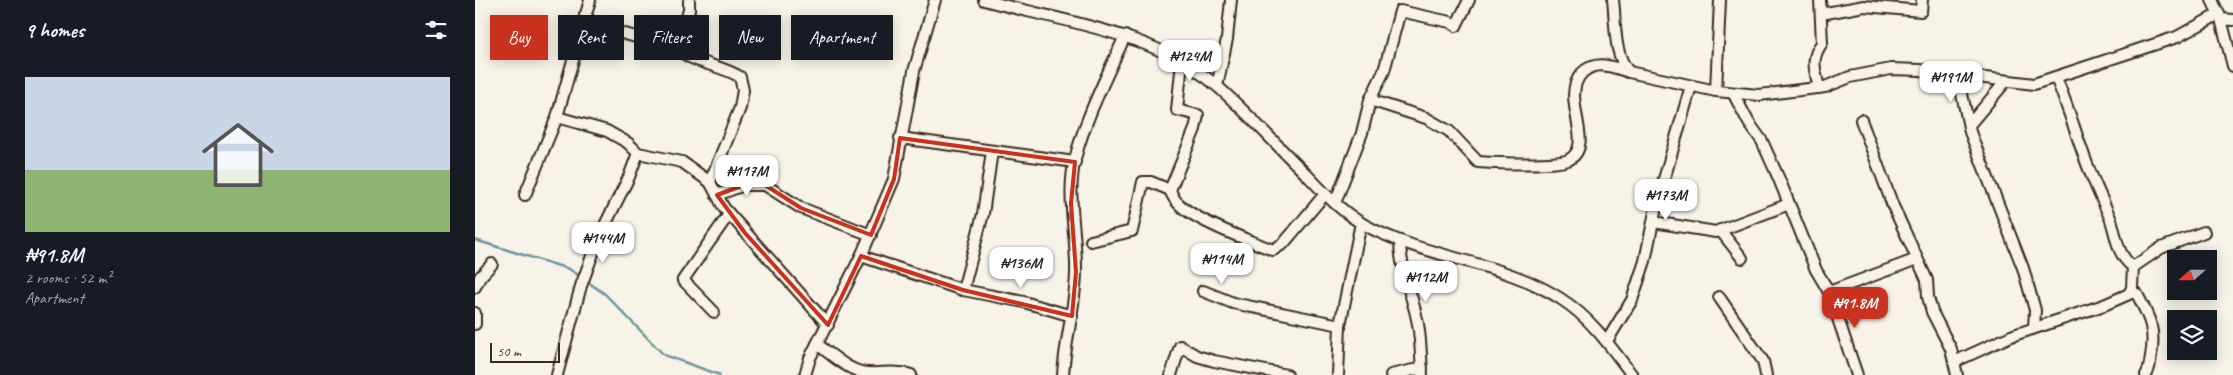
<!DOCTYPE html>
<meta charset="utf-8">
<style>
:root{--surface:#171b24;--page:#20242c;--text:#f1f3f6;--muted:#9ea1a6;--line:#363941;--accent:#c8321e}
body{margin:0;font-family:Caveat,sans-serif;background:var(--page);color:var(--text);height:100vh;display:flex;flex-direction:column;font-size:19px;white-space:nowrap}
*{box-sizing:border-box;margin:0}
p{font-size:16px;color:var(--muted)}
.icon{flex:none;width:28px;height:28px;fill:none;stroke:currentColor;stroke-width:2;stroke-linecap:round;stroke-linejoin:round}
.map{position:relative;flex:1;overflow:hidden}
.sheet{display:flex;flex-direction:column;background:var(--surface);width:475px}
.sheet>*{flex:none}
.hud{position:absolute;left:15px;top:15px;width:475px;height:45px;display:flex;gap:10px}
.needle{width:32px;rotate:249deg}
.fabs{position:absolute;left:1692px;top:250px;display:grid;gap:10px}
.fabs a{display:grid;place-items:center;width:50px;height:50px;border-radius:0px;background:var(--surface);box-shadow:0 2px 12px #0003;font-size:25px}
.scale{position:absolute;left:15px;bottom:12px;width:70px;box-sizing:border-box;padding-left:5px;border:2px solid #3b2a1e;border-top:0;font-size:14px;line-height:18px;white-space:nowrap;color:#3b2a1e;-webkit-text-stroke:4px #f7f3e8;paint-order:stroke}
.price{position:absolute;translate:-50% -42px;padding:0 11px;border-radius:10px;background:#fff;color:#222;font-size:16px;line-height:32px;filter:drop-shadow(0 1px 2px #0008)}
.price::after{content:'';position:absolute;left:50%;top:30px;width:15px;height:11px;margin-left:-8px;background:inherit;clip-path:polygon(0 0,100% 0,50% 100%)}
.price.on{background:var(--accent);color:#fff}
ul{padding:0;list-style:none}
li{display:grid;align-content:center;gap:10px;height:265px;padding:0 25px}
li+li{border-top:1px solid var(--line)}
li span{display:grid;place-items:center;height:155px;border-radius:0px;color:#555}
li>.icon{margin-inline-start:auto}
span .icon{width:90px;height:90px;fill:#fffc;stroke-width:1}
li b{font-size:21px}
h2{display:flex;justify-content:space-between;align-items:center;height:60px;padding:0 25px;font-size:21px}
.pill{padding:0 18px;border-radius:0px;background:var(--surface);box-shadow:0 2px 12px #0003;font-size:18px;line-height:45px}
.pill.on{background:var(--accent);color:#fff}
main{display:flex;flex:1;min-height:0}
.map>svg:first-child{display:block}
</style>
<main>
<section class="sheet">
<h2>9 homes<svg class="icon" aria-label="filters" viewBox="0 0 24 24"><path d="M4 7h16M4 17h16"/><circle cx="9" cy="7" r="2"/><circle cx="15" cy="17" r="2"/></svg></h2>
<ul>
<li><span style="background:linear-gradient(#c9d6e8 60%,#8fb573 0)"><svg class="icon" aria-label="home" viewBox="0 0 24 24"><path d="M3 11l9-7 9 7M6 9v11h12V9"/></svg></span><div><b>₦91.8M</b><p>2 rooms · 52 m²</p><p>Apartment</p></div></li>
</ul>
</section>
<div class="map">
<svg width="1758" height="375" viewBox="0 0 1758 375">
<rect width="100%" height="100%" fill="#f7f3e8"/>
<filter id="ink" filterUnits="userSpaceOnUse"><feTurbulence type="fractalNoise" baseFrequency=".02" numOctaves="2"/><feDisplacementMap in="SourceGraphic" scale="10" xChannelSelector="R" yChannelSelector="G"/><feConvolveMatrix kernelMatrix="1 2 1 2 8 2 1 2 1" color-interpolation-filters="sRGB"/></filter>
<g filter="url(#ink)">
<g fill="none" stroke-linecap="round" stroke-linejoin="round">
<g stroke="#6c949a" stroke-width="2.5">
<polyline points="0,240 94,269 106,277"/>
<polyline points="110,280 130,294 189,355 245,375"/>
</g>
<g stroke="#3b2a1e" stroke-width="14">
<g id="minor">
<polyline points="115,0 82,117 132,131 153,143 163,153 207,162 235,182 249,208 353,325"/>
<path d="M509 0C588 22 677 31 742 86 774 114 803 147 833 176 850 194 867 212 888 224 950 259 1026 260 1086 299 1116 318 1136 347 1157 375"/>
<path d="M1138 0C1141 23 1138 54 1154 72L1241 91 1284 95 1350 87 1375 77 1416 69 1445 70 1559 84 1702 37 1744 14"/>
<polyline points="1737,0 1746,19 1758,66"/>
<polyline points="1346,14 1389,6 1446,11 1447,0"/>
<path d="M110 15 120 26 202 48C215 63 247 65 265 77L268 90 265 108 235 182"/>
<polyline points="1746,19 1758,20"/>
<polyline points="202,48 214,10 214,0"/>
<path d="M707 62 702 110 723 115 720 129 695 190C697 195 699 200 703 203 718 220 775 241 798 250L809 243 850 194"/>
<polyline points="1483,75 1495,132 1548,268 1560,310 1559,328"/>
<path d="M1581 78C1593 106 1601 135 1612 164 1619 183 1628 201 1636 220 1642 238 1642 255 1658 267"/>
<polyline points="742,86 752,39 756,0"/>
<path d="M1344 88C1340 70 1335 59 1347 43L1345 0"/>
<polyline points="1241,91 1245,0"/>
<polyline points="1258,93 1274,123 1287,141 1304,179 1341,270 1354,292 1382,375"/>
<path d="M895 100 951 118 974 131 1003 162C1018 163 1086 166 1095 159 1121 143 1084 97 1107 73 1121 59 1138 67 1154 72"/>
<polyline points="1386,120 1418,206 1452,280 1453,297 1457,312 1476,349 1482,375"/>
<polyline points="1494,125 1531,81"/>
<polyline points="425,138 600,162"/>
<polyline points="50,195 82,117"/>
<polyline points="242,195 269,185 290,185 326,208 396,235"/>
<polyline points="860,203 887,133 895,100 909,71 925,11 975,22 981,26 994,0"/>
<polyline points="1178,222 1241,232 1314,204"/>
<polyline points="1245,230 1267,258"/>
<polyline points="616,241 657,231 668,182 676,182 695,190"/>
<path d="M925 241C925 270 938 296 943 324 946 341 946 358 947 375"/>
<polyline points="387,254 392,258 488,290 549,302 597,316"/>
<polyline points="0,287 5,277 17,264"/>
<polyline points="488,290 508,214 517,151"/>
<polyline points="728,291 758,303 865,325"/>
<polyline points="1354,292 1442,259"/>
<path d="M1656 292 1662 294C1674 317 1681 329 1676 356 1675 362 1675 369 1671 375"/>
<polyline points="1244,297 1288,361 1291,375"/>
<polyline points="239,312 208,280 254,214"/>
<polyline points="0,313 0,324"/>
<polyline points="1132,341 1157,300 1170,261 1181,207 1216,86"/>
<path d="M342 344C356 354 374 372 393 373 408 374 420 370 436 375"/>
<polyline points="1479,362 1536,336 1629,305 1654,294 1657,288 1658,267 1686,248 1729,232"/>
<polyline points="82,375 106,286 124,237 154,177 163,153"/>
<polyline points="330,375 335,358 387,254 419,179 439,71 460,0"/>
<path d="M588 375C590 341 600 308 601 273 602 235 591 197 600 159 611 116 632 76 650 36"/>
<polyline points="696,375 705,346 722,356 739,361 812,375"/>
<polyline points="863,375 865,325 886,223"/>
<polyline points="916,375 947,368"/>
</g>
</g>
<use href="#minor" stroke="#f7f3e8" stroke-width="10"/>
</g>
</g>
<path fill="none" stroke="#c8321e" stroke-width="4" stroke-linejoin="round" d="M425 138 600 162 596 203 601 272 597 316 488 290 386 256 353 325 270 233 242 195 269 185H290L326 208 396 235 419 179Z"/>
</svg>
<div class="fabs">
<a><svg class="needle" viewBox="-14 -14 28 28"><path d="M0-13l5 13h-10z" fill="#e53935"/><path d="M0 13l5-13h-10z" fill="#9ea1a6"/></svg></a>
<a><svg class="icon" aria-label="layers" viewBox="0 0 24 24"><path d="M12 4l9 5-9 5-9-5zM3 14l9 5 9-5"/></svg></a>
</div>
<div class="scale">50 m</div>
<b class="price" style="left:715px;top:82px">₦124M</b>
<b class="price" style="left:1476px;top:103px">₦191M</b>
<b class="price" style="left:272px;top:197px">₦117M</b>
<b class="price" style="left:1191px;top:221px">₦173M</b>
<b class="price" style="left:128px;top:264px">₦144M</b>
<b class="price" style="left:747px;top:285px">₦114M</b>
<b class="price" style="left:546px;top:289px">₦136M</b>
<b class="price" style="left:951px;top:303px">₦112M</b>
<b class="price on" style="left:1380px;top:329px">₦91.8M</b>
<div class="hud">
<a class="pill on">Buy</a>
<a class="pill">Rent</a>
<a class="pill">Filters</a>
<a class="pill">New</a>
<a class="pill">Apartment</a>
</div>
</div>
</main>
